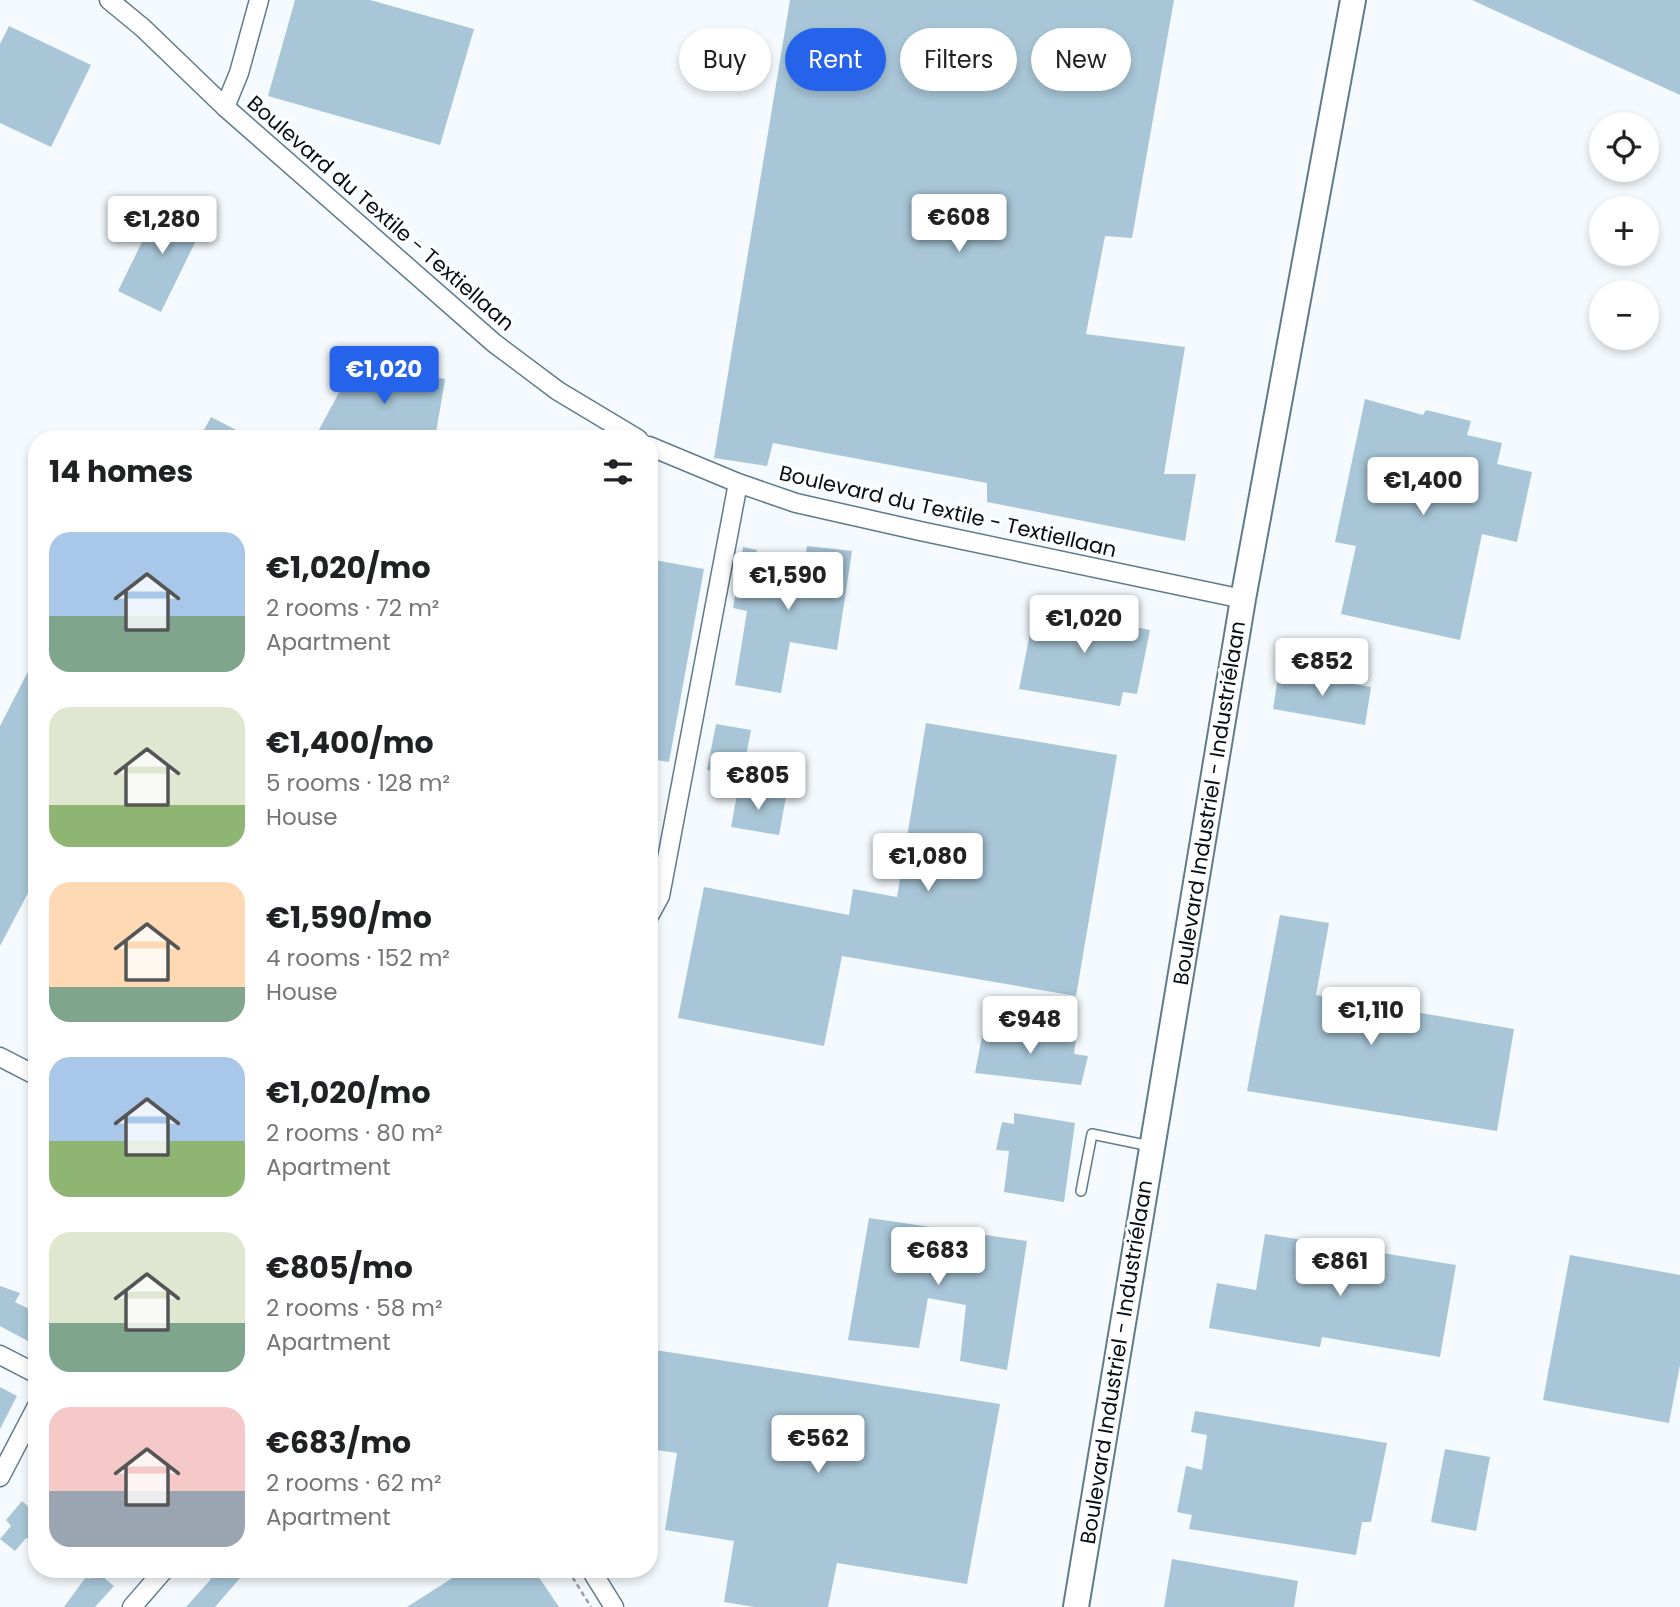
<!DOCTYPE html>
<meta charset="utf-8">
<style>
:root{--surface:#fff;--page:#f2f2f2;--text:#202124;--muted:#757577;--accent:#2563eb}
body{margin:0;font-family:Poppins,sans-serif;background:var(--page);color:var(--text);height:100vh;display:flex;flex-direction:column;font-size:26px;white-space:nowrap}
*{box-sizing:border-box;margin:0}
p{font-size:23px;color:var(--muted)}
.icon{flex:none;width:38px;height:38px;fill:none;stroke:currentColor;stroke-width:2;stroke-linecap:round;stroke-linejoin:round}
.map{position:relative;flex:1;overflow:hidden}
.sheet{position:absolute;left:28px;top:430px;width:630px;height:1148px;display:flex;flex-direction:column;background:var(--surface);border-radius:28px;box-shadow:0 4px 10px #0003}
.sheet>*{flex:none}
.hud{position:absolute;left:679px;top:28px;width:665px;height:63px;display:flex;gap:14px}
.controls{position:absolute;left:1589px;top:112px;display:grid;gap:14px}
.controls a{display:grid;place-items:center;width:70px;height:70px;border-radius:50%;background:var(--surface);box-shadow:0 4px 10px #0003;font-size:35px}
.price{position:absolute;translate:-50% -60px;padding:0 16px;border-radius:7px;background:#fff;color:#222;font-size:23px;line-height:46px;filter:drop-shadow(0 2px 4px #0008)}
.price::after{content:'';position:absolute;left:50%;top:42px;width:21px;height:16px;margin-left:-10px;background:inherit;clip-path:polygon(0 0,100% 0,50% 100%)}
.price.active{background:var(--accent);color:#fff}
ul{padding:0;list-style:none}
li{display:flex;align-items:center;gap:21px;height:175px;padding:0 21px}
li span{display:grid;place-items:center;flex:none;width:196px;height:140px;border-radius:21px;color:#555}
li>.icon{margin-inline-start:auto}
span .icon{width:84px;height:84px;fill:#fffc;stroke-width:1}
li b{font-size:30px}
h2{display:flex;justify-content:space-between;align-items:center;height:84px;padding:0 21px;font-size:30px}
.chip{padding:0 24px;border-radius:32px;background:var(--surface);box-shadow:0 4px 10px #0003;font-size:24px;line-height:63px}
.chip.active{background:var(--accent);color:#fff}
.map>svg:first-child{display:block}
</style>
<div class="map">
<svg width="1680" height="1607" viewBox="0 0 1680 1607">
<rect width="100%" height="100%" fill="#f4fafe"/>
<g fill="#a8c6d7">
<polygon points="295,0 370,0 474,29 440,145 268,96"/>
<polygon points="790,0 1174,0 1132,238 1105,236 1086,334 1185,347 1164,474 1196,474 1185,541 987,502 987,483 773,443 767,466 714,458"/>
<polygon points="1472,0 1680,0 1680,95"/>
<polygon points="9,26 91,65 51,147 0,123 0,44"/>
<polygon points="162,201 205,222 161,312 118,291"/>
<polygon points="355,363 445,379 435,439 314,439"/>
<polygon points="1365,399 1423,415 1426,410 1471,421 1467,435 1502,443 1497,464 1532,472 1517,542 1482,534 1460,640 1341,614 1356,546 1335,542"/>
<polygon points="211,417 254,439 199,439"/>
<polygon points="807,546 852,551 837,650 790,642 781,693 735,685 747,611 733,608 743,547 757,550 754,567 802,574"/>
<polygon points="649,559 704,569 669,762 649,759"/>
<polygon points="1036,603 1133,618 1135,627 1150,630 1137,694 1123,692 1120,706 1019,689"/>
<polygon points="37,654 37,876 0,946 0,726"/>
<polygon points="1279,671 1371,687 1365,725 1273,709"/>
<polygon points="926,723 1117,755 1076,996 842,956 824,1046 678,1018 704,887 849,915 853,889 897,897"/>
<polygon points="716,724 751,730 742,777 707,770"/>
<polygon points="738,789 786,797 779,835 731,827"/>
<polygon points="1280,915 1329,923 1316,995 1514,1029 1497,1131 1247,1091"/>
<polygon points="984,1026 1076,1038 1074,1054 1088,1056 1081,1085 975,1073"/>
<polygon points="1014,1113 1075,1123 1064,1202 1004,1192 1009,1151 996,1150 1002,1122 1014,1124"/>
<polygon points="869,1218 1027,1241 1007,1370 960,1361 966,1305 928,1298 919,1348 848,1340"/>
<polygon points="1265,1234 1456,1265 1440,1357 1322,1337 1320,1347 1209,1328 1217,1283 1256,1290"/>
<polygon points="1570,1255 1680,1275 1680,1365 1669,1423 1543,1400"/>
<polygon points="0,1286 20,1293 15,1302 37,1313 37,1346 0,1326"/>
<polygon points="649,1349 1000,1404 967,1584 837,1563 828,1607 755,1607 724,1602 734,1541 665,1530 677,1453 649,1449"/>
<polygon points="0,1387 17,1396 0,1429"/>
<polygon points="1195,1411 1387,1443 1371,1522 1362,1522 1356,1555 1189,1529 1192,1515 1177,1512 1186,1466 1202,1470 1207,1435 1191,1432"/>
<polygon points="1445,1449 1490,1457 1476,1531 1431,1522"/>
<polygon points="22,1501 37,1514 37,1534 31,1541 26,1538 15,1551 0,1539 11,1526 6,1520"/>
<polygon points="1172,1559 1298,1581 1294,1607 1164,1607"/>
<polygon points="201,1570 247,1570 215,1607 186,1607 211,1579"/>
<polygon points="465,1570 534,1570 559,1607 407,1607"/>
<polygon points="96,1571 114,1586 95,1607 64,1607 86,1577 89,1579"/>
</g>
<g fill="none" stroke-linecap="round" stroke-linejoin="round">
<g stroke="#5f7b8b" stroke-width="12">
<polyline id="lane" points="1081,1191 1092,1134 1150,1146"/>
</g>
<g stroke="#5f7b8b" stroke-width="21">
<g id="street">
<polyline points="109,0 143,28 225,107 494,343 558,391 638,439"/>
<polyline points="225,107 239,73 259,0"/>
<polyline points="649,446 738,483 796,503 920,531 1243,599"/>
<polyline points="649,916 660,896 738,483"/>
<polyline points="0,1057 37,1076"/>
<polyline points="0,1355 37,1374"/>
<polyline points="0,1477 37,1406"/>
<polyline points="591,1570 614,1607"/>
<polyline points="132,1607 164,1570"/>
</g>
</g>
<g stroke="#5f7b8b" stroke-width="28">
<polyline id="secondary" points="1076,1607 1243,599 1353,0"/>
</g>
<polyline stroke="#989fa4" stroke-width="2.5" stroke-dasharray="5 3.5" stroke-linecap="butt" points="568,1570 591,1607"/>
<use href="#lane" stroke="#fff" stroke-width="9"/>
<use href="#street" stroke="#fff" stroke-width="18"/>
<use href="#secondary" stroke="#fff" stroke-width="24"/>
</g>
<g text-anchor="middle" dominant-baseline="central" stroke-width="6" stroke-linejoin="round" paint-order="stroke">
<g font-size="21" fill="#050e14" stroke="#fff">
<text transform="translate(381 213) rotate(41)">Boulevard du Textile - Textiellaan</text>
<text transform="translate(948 511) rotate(13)">Boulevard du Textile - Textiellaan</text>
<text transform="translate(1209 803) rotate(-81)">Boulevard Industriel - Industriélaan</text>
<text transform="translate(1116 1362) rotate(-81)">Boulevard Industriel - Industriélaan</text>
</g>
</g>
</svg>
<div class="controls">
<a><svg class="icon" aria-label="locate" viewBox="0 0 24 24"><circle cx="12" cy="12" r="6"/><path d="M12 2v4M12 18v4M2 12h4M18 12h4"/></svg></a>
<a>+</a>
<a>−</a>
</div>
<b class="price" style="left:959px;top:254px">€608</b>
<b class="price" style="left:162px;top:256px">€1,280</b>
<b class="price active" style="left:384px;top:406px">€1,020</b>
<b class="price" style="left:1423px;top:517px">€1,400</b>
<b class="price" style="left:788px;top:612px">€1,590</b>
<b class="price" style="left:1084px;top:655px">€1,020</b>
<b class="price" style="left:1322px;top:698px">€852</b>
<b class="price" style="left:758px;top:812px">€805</b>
<b class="price" style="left:928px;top:893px">€1,080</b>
<b class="price" style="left:1371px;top:1047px">€1,110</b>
<b class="price" style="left:1030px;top:1056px">€948</b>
<b class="price" style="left:938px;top:1287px">€683</b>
<b class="price" style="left:1340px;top:1298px">€861</b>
<b class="price" style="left:818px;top:1475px">€562</b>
<div class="hud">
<a class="chip">Buy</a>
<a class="chip active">Rent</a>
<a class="chip">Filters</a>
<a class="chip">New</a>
</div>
<section class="sheet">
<h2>14 homes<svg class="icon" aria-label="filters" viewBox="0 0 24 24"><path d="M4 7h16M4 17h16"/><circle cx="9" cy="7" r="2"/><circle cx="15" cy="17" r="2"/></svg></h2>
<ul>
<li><span style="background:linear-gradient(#a9c7e8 60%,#7fa58c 0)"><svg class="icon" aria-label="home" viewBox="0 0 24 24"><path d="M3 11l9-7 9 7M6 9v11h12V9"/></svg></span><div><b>€1,020/mo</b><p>2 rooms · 72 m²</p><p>Apartment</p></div></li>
<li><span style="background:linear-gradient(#dfe7d0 70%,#8fb573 0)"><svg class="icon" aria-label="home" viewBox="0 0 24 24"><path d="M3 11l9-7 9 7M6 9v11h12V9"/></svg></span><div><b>€1,400/mo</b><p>5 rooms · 128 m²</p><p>House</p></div></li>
<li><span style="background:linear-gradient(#ffd9b3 75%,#7fa58c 0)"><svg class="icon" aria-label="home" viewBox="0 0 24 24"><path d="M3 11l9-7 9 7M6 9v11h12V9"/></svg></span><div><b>€1,590/mo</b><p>4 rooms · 152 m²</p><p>House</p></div></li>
<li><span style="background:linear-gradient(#a9c7e8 60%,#8fb573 0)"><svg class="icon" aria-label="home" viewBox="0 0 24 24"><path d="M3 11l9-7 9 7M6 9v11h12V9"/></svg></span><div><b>€1,020/mo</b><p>2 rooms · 80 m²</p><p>Apartment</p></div></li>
<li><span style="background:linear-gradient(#dfe7d0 65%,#7fa58c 0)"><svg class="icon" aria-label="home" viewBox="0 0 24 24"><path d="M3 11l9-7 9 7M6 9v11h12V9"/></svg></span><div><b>€805/mo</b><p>2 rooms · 58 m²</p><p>Apartment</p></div></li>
<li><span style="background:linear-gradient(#f6c9c9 60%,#9aa5b1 0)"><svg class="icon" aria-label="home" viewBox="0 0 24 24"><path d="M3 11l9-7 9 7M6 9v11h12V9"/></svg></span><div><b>€683/mo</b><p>2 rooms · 62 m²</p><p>Apartment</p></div></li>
</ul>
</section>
</div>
